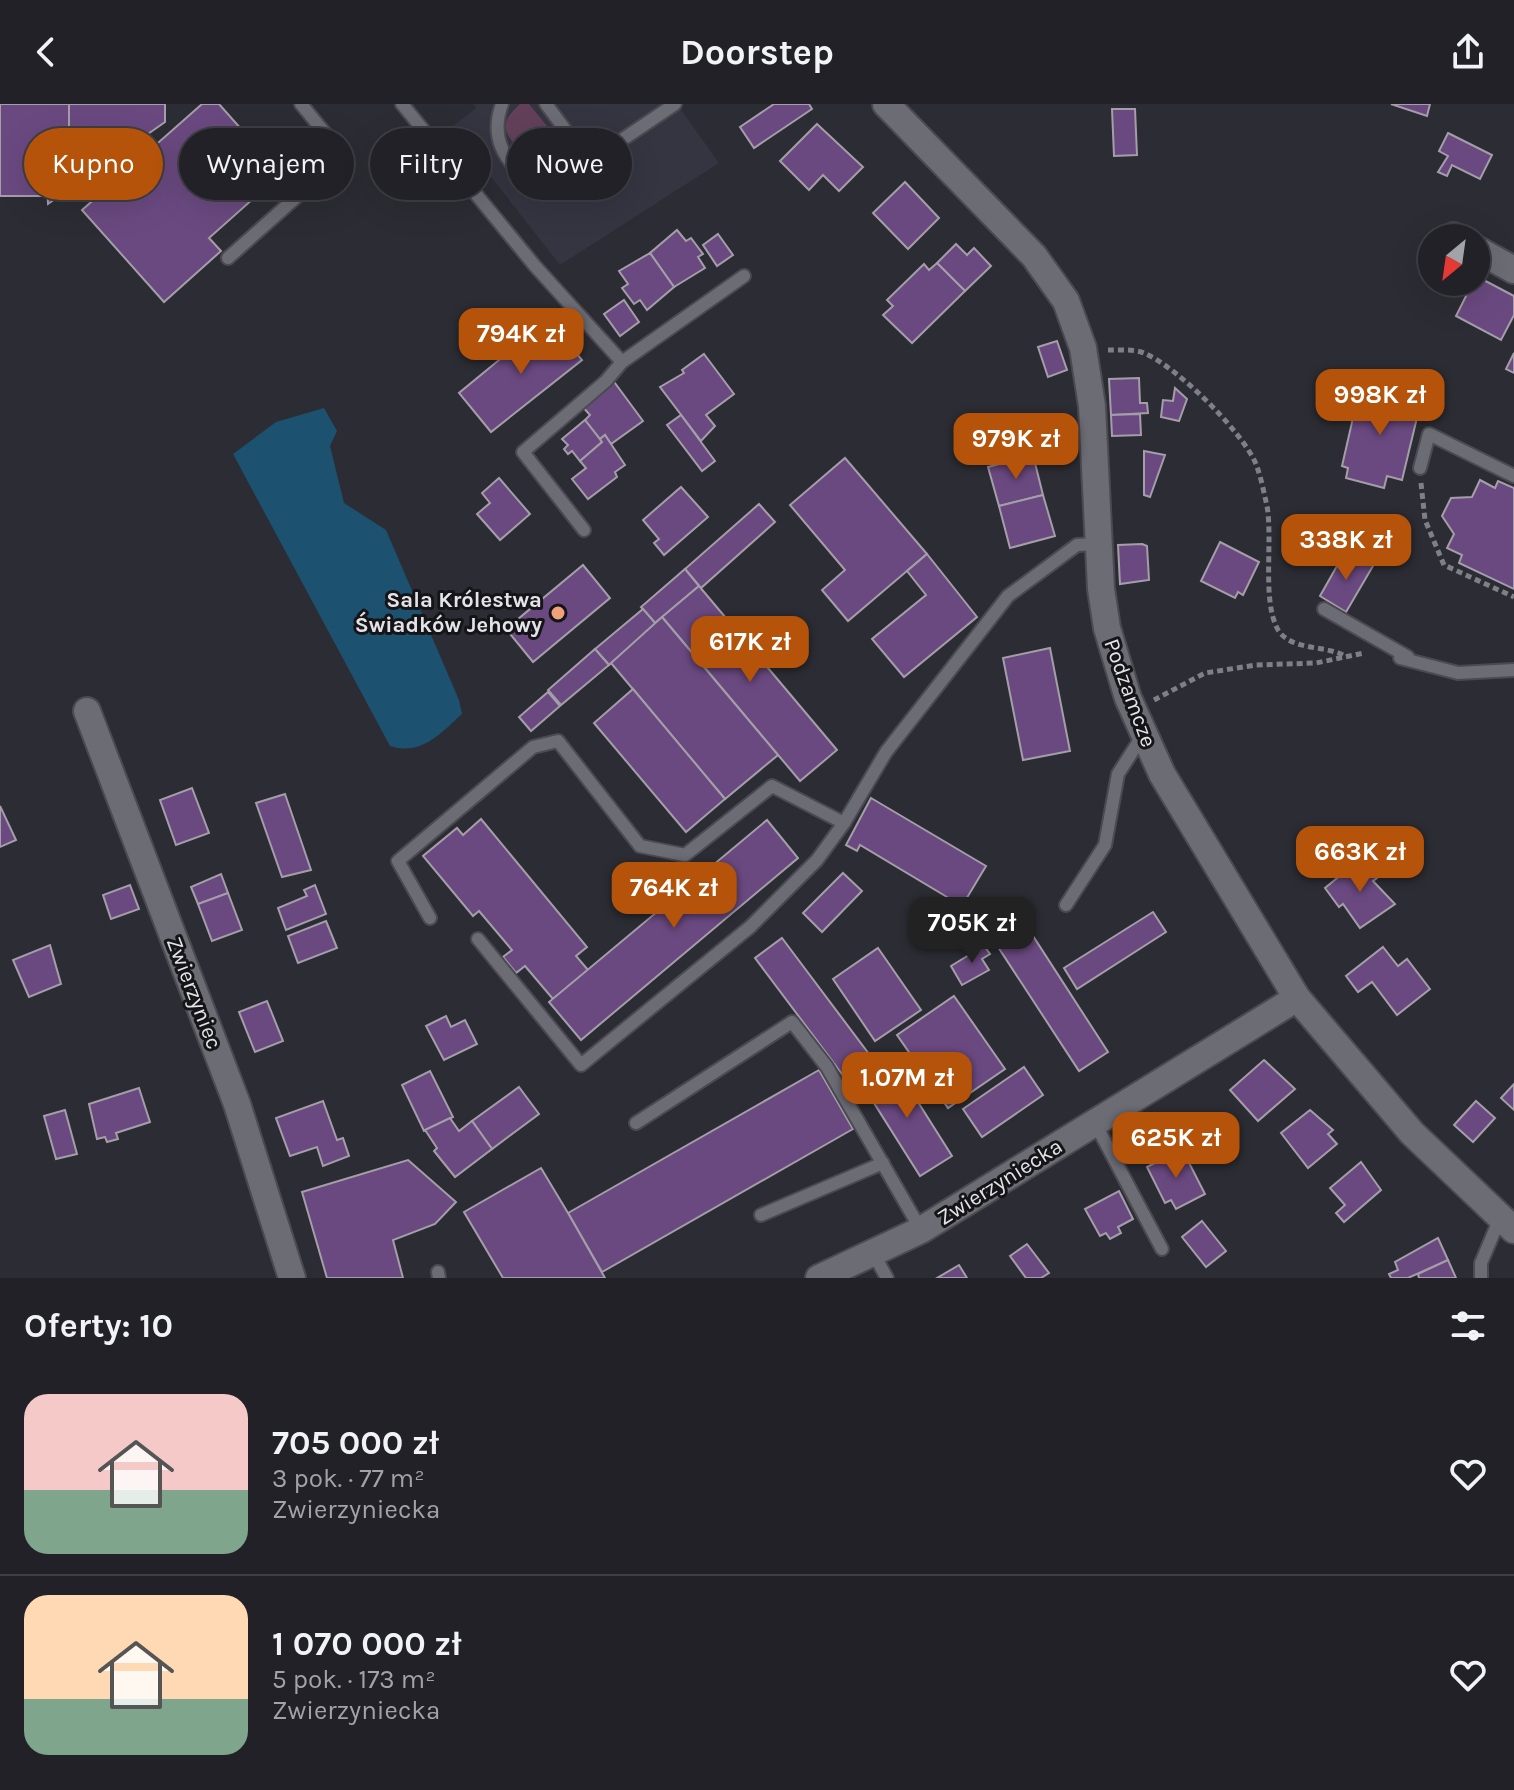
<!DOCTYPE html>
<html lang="pl">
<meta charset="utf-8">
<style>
:root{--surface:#212127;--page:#29292f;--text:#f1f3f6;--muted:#a2a3a7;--line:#3e3e44;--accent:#b45309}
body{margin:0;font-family:Karla,sans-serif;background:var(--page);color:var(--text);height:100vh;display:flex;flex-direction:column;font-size:30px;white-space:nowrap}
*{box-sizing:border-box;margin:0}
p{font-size:26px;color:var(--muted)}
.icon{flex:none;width:44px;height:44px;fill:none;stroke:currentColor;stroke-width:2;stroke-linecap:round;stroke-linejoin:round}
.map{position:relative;height:1174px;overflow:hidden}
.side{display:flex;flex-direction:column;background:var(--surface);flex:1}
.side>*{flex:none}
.hud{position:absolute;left:24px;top:24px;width:800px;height:72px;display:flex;gap:16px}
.needle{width:52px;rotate:209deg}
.controls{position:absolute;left:1418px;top:120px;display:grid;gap:16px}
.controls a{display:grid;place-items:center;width:72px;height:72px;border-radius:50%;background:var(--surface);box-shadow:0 8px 32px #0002,0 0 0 2px var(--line);font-size:40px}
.price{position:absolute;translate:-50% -68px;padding:0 18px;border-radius:16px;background:var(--accent);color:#fff;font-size:26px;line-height:52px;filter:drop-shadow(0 2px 4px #0008)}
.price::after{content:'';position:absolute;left:50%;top:48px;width:24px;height:18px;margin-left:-12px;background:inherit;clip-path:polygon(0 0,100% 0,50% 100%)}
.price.selected{background:#222;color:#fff}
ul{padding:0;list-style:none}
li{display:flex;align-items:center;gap:24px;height:200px;padding:0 24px}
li+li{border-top:2px solid var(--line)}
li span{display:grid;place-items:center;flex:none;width:224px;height:160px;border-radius:24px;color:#555}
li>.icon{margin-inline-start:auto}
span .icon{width:96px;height:96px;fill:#fffc;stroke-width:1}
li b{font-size:34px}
h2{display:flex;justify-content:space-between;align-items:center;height:96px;padding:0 24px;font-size:34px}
.pill{padding:0 28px;border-radius:36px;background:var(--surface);box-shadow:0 8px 32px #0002,0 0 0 2px var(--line);font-size:28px;line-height:72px}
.pill.selected{background:var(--accent);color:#fff}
header{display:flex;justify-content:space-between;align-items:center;height:104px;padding:0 24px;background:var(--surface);font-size:36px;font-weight:700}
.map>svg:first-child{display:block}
</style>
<header><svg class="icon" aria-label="back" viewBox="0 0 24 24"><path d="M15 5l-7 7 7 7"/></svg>Doorstep<svg class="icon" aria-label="share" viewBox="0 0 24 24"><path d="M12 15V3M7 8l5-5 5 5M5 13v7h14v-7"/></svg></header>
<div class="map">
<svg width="1514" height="1174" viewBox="0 0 1514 1174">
<rect width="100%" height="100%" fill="#2c2c34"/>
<polygon fill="#353542" points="473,0 677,0 719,59 560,161 452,23 476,4"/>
<path fill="#62405a" d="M520 0H529L547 22 544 30 525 41 514 39C499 23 506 13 520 0Z"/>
<path fill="#1c516f" d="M324 304 337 327 330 342 344 399 386 426 459 596 462 610C440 630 421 652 390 642L233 350 276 318Z"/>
<g fill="#6a4980" stroke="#a39ea7" stroke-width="2">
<polygon points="0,0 69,0 69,55 46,55 46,92 0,92"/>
<polygon points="69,0 165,0 165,18 48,100 46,55 69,55"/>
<polygon points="202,0 219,0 281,70 209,134 221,147 164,198 82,106"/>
<polygon points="774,0 809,0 812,5 754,44 740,23"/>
<polygon points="1391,0 1430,0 1427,12"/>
<polygon points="1112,5 1135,5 1137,51 1114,52"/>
<polygon points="817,20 863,63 839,87 823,71 809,86 780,57"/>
<polygon points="1448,29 1492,51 1480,75 1452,61 1447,72 1438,68 1448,52 1439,47"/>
<polygon points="905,78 939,114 908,145 873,109"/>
<polygon points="677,126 686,137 691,134 703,150 698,153 705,164 674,183 650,149"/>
<polygon points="718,130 733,151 717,162 703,141"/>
<polygon points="956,140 967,151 974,144 991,162 965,187 937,159"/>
<polygon points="650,149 674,183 647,206 640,196 634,200 622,184 628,180 619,167"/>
<polygon points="937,159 965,187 912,239 883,211 893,202 887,196 924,160 929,166"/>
<polygon points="1476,172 1514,192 1514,211 1501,236 1456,212"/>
<polygon points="624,196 639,218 620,232 604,210"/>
<polygon points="549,215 582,256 491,328 459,289"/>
<polygon points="1057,237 1067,266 1048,273 1038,243"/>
<polygon points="1514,249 1514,269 1506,265"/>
<polygon points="704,250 734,290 706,311 715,322 701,337 660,283 684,269 682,266"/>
<polygon points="1139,274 1140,299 1147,299 1148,309 1111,311 1109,275"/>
<polygon points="612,275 643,317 611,340 605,331 600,335 585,316 590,311 581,301"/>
<polygon points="1360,283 1421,297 1402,376 1387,372 1384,384 1346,374 1348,364 1342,362"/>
<polygon points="1175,284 1187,295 1179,317 1161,313 1163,296 1173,297"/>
<polygon points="1140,310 1141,331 1112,332 1111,311"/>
<polygon points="681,311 715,357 702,367 667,321"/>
<polygon points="585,316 602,338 580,357 572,347 568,350 564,345 568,341 562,335"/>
<polygon points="605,331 625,361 615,368 617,373 588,395 572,375 586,364 580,357 602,338 600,335"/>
<polygon points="1144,347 1165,351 1150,393 1144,391"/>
<polygon points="1033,351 1043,391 999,402 988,363"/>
<polygon points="845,354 927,450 848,517 822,486 845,466 790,401"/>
<polygon points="499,374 530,410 500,436 477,410 490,399 482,389"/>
<polygon points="1480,376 1495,384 1498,377 1514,384 1514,485 1459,459 1462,451 1447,444 1454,430 1442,412 1451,394 1472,393"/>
<polygon points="681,383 708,413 664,451 654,439 659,435 643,416"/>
<polygon points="1043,391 1055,432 1010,444 999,402"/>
<polygon points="759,400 775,418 701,484 685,465"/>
<polygon points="1220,438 1259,458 1243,491 1238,488 1235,494 1201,477"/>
<polygon points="1142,440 1147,442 1149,476 1120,480 1118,441"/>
<polygon points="927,450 977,513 904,573 872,535 926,491 907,467"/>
<polygon points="1355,452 1373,462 1346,508 1320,492 1342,453 1351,458"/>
<polygon points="583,461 610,494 533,558 506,525"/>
<polygon points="685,465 699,482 655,519 641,503"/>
<polygon points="699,482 837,646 800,677 662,513"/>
<polygon points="643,505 656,520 609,561 595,545"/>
<polygon points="662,513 778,651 725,695 611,559"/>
<polygon points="1050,544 1070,647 1023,656 1003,554"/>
<polygon points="595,545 609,561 561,601 548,586"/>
<polygon points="633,585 725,695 686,728 594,619"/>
<polygon points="548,588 560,602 531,627 519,613"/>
<polygon points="192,684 209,729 176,741 160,696"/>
<polygon points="285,690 311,766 282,773 256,699"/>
<polygon points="871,694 986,762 962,802 860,741 857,747 846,741"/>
<polygon points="0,702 16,736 0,743"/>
<polygon points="481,715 587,843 576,852 588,866 553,895 525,862 516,869 503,853 512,846 479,807 473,812 423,752 457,724 463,731"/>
<polygon points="767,716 798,754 581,936 549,898"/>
<polygon points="1363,753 1377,774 1373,777 1395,800 1360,824 1343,800 1339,803 1325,784"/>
<polygon points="843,769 862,787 822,828 803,809"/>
<polygon points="221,770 228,789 198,800 191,783"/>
<polygon points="130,781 139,805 111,815 103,791"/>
<polygon points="315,781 326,810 286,826 278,804 307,792 304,786"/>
<polygon points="228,789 242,826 212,837 198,800"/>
<polygon points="1015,804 1108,948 1079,967 985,823"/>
<polygon points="1153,808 1166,828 1077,885 1064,864"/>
<polygon points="326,817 337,844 298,859 288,832"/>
<polygon points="782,834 878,962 851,982 755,854"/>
<polygon points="980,836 990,850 982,855 989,866 962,881 951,862 977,846 974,840"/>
<polygon points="50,841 61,880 29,893 13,856"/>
<polygon points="1383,843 1398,862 1407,855 1430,885 1397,911 1372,878 1358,888 1346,872"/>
<polygon points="878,844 921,906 875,937 833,875"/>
<polygon points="954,892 1005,965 948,1004 897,931"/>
<polygon points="267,897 283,937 255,948 239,908"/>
<polygon points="446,912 451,923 465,916 477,940 444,956 426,922"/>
<polygon points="1264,956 1295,985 1258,1017 1230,986"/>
<polygon points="894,960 952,1052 920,1072 862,980"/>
<polygon points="1024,963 1043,991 982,1033 963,1005"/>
<polygon points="819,966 853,1025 602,1168 568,1109"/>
<polygon points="430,967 453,1013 424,1027 402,981"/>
<polygon points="1514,980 1514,1006 1501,994"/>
<polygon points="519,983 539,1010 492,1045 472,1017"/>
<polygon points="139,984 150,1018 116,1029 118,1035 107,1038 105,1033 97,1035 89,1000"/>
<polygon points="323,997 337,1036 343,1034 349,1052 323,1062 317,1043 290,1052 276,1014"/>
<polygon points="1476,997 1495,1014 1473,1038 1454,1021"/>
<polygon points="65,1006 77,1050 56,1055 44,1012"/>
<polygon points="1310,1006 1333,1026 1328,1030 1337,1040 1308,1064 1281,1029"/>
<polygon points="450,1014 459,1027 472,1017 492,1045 455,1073 434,1047 437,1044 425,1026"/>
<polygon points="1182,1045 1205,1090 1176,1105 1171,1096 1165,1099 1147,1063"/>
<polygon points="408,1056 456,1098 435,1120 393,1136 403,1174 327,1174 302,1088"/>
<polygon points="1361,1058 1381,1086 1344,1118 1336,1109 1345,1101 1330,1084"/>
<polygon points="541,1064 568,1109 605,1174 503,1174 464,1108"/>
<polygon points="1119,1087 1133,1115 1118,1123 1121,1129 1110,1135 1106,1129 1100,1132 1085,1105"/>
<polygon points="1202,1117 1226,1147 1206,1163 1182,1133"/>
<polygon points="1438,1134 1448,1156 1408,1174 1391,1174 1389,1170 1398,1166 1395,1158"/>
<polygon points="1027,1140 1049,1169 1041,1174 1026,1174 1010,1152"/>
<polygon points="1448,1156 1456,1174 1419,1174 1418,1170"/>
<polygon points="959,1161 967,1174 937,1174"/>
</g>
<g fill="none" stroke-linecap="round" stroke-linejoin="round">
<g stroke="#4b4a51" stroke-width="16">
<g id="lane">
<polyline points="402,0 535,162 622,258 606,277 523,348 584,426"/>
<path d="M502 0C490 33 503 55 528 76H557L589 58"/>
<polyline points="546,0 589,58 675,0"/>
<polyline points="228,154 338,56 338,45 301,0"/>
<polyline points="622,258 744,172"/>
<polyline points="1420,364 1429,330 1514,372"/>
<polyline points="1324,505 1408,553"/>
<polyline points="1400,554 1458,569 1514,566"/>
<polyline points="1066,801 1105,741 1118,670 1143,631"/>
<polyline points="430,814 398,757 533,643 558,637 640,742 685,751 772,682 844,719"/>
<polyline points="478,835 581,961 750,823 817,756 844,719 886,648 1008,492 1077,441 1098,440"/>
<polyline points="636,1019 792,918 827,963 921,1126"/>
<polyline points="1095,1019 1162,1145"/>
<polyline points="761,1111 883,1059"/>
<polyline points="873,1149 887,1174"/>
<polyline points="438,1168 439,1174"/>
<polyline points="1481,1174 1481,1159 1500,1114"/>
</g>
</g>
<g stroke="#4b4a51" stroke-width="30">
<g id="street">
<polyline points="886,0 1034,152 1066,197 1083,244 1092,302 1101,485 1107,524 1128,594 1162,670 1297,894 1412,1029 1514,1126"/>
<polyline points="1454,132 1457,134"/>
<polyline points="1476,145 1514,166"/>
<polyline points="87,607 237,1000 292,1174"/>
<polyline points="819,1174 921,1126 1297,894"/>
</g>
</g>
<g stroke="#7f7f86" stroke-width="5" stroke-dasharray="6 4" stroke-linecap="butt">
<path d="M1108 246C1118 246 1134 245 1144 249 1177 263 1242 327 1256 360 1261 373 1264 389 1267 402 1273 437 1262 494 1277 524 1289 547 1324 541 1343 551"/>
<polyline points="1421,379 1425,416 1444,461 1514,493"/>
<polyline points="1154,596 1205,569 1256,561 1316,559 1364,549"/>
</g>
<use href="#lane" stroke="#6c6c75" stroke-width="12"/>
<use href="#street" stroke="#6c6c75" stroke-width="26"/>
</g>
<circle fill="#f0a27a" stroke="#151518" stroke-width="3" cx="558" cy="509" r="8"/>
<g text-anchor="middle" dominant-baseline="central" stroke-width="6" stroke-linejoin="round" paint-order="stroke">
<g font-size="22" font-weight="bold" fill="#e3e3e9" stroke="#151518" text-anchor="end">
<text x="542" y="496">Sala Królestwa<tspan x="542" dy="25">Świadków Jehowy</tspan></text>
</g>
<g font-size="22" fill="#e3e3e9" stroke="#151518">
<text transform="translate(1130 589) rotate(70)">Podzamcze</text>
<text transform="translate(194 889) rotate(69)">Zwierzyniec</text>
<text transform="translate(1000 1078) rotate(-32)">Zwierzyniecka</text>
</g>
</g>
</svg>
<div class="controls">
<a><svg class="needle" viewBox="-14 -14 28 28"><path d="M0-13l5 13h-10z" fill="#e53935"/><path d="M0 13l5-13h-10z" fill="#a2a3a7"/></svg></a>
</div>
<b class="price" style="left:521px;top:272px">794K zł</b>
<b class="price" style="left:1380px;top:333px">998K zł</b>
<b class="price" style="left:1016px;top:377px">979K zł</b>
<b class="price" style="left:1346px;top:478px">338K zł</b>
<b class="price" style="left:750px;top:580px">617K zł</b>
<b class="price" style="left:1360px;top:790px">663K zł</b>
<b class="price" style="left:674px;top:826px">764K zł</b>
<b class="price selected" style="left:972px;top:861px">705K zł</b>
<b class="price" style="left:907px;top:1016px">1.07M zł</b>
<b class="price" style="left:1176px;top:1076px">625K zł</b>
<div class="hud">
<a class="pill selected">Kupno</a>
<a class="pill">Wynajem</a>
<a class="pill">Filtry</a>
<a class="pill">Nowe</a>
</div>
</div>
<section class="side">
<h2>Oferty: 10<svg class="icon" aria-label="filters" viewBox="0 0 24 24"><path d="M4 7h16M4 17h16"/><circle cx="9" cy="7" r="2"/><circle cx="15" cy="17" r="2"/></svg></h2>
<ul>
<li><span style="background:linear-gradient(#f6c9c9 60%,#7fa58c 0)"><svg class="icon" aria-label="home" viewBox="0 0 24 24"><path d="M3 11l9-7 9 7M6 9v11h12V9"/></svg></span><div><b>705 000 zł</b><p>3 pok. · 77 m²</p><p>Zwierzyniecka</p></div><svg class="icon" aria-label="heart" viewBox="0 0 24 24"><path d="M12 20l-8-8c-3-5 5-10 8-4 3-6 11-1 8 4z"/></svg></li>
<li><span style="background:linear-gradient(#ffd9b3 65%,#7fa58c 0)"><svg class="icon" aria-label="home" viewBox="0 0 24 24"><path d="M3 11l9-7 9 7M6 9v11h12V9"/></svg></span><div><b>1 070 000 zł</b><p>5 pok. · 173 m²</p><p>Zwierzyniecka</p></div><svg class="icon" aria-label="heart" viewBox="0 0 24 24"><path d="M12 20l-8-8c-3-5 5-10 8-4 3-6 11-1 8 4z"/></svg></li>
</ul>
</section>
